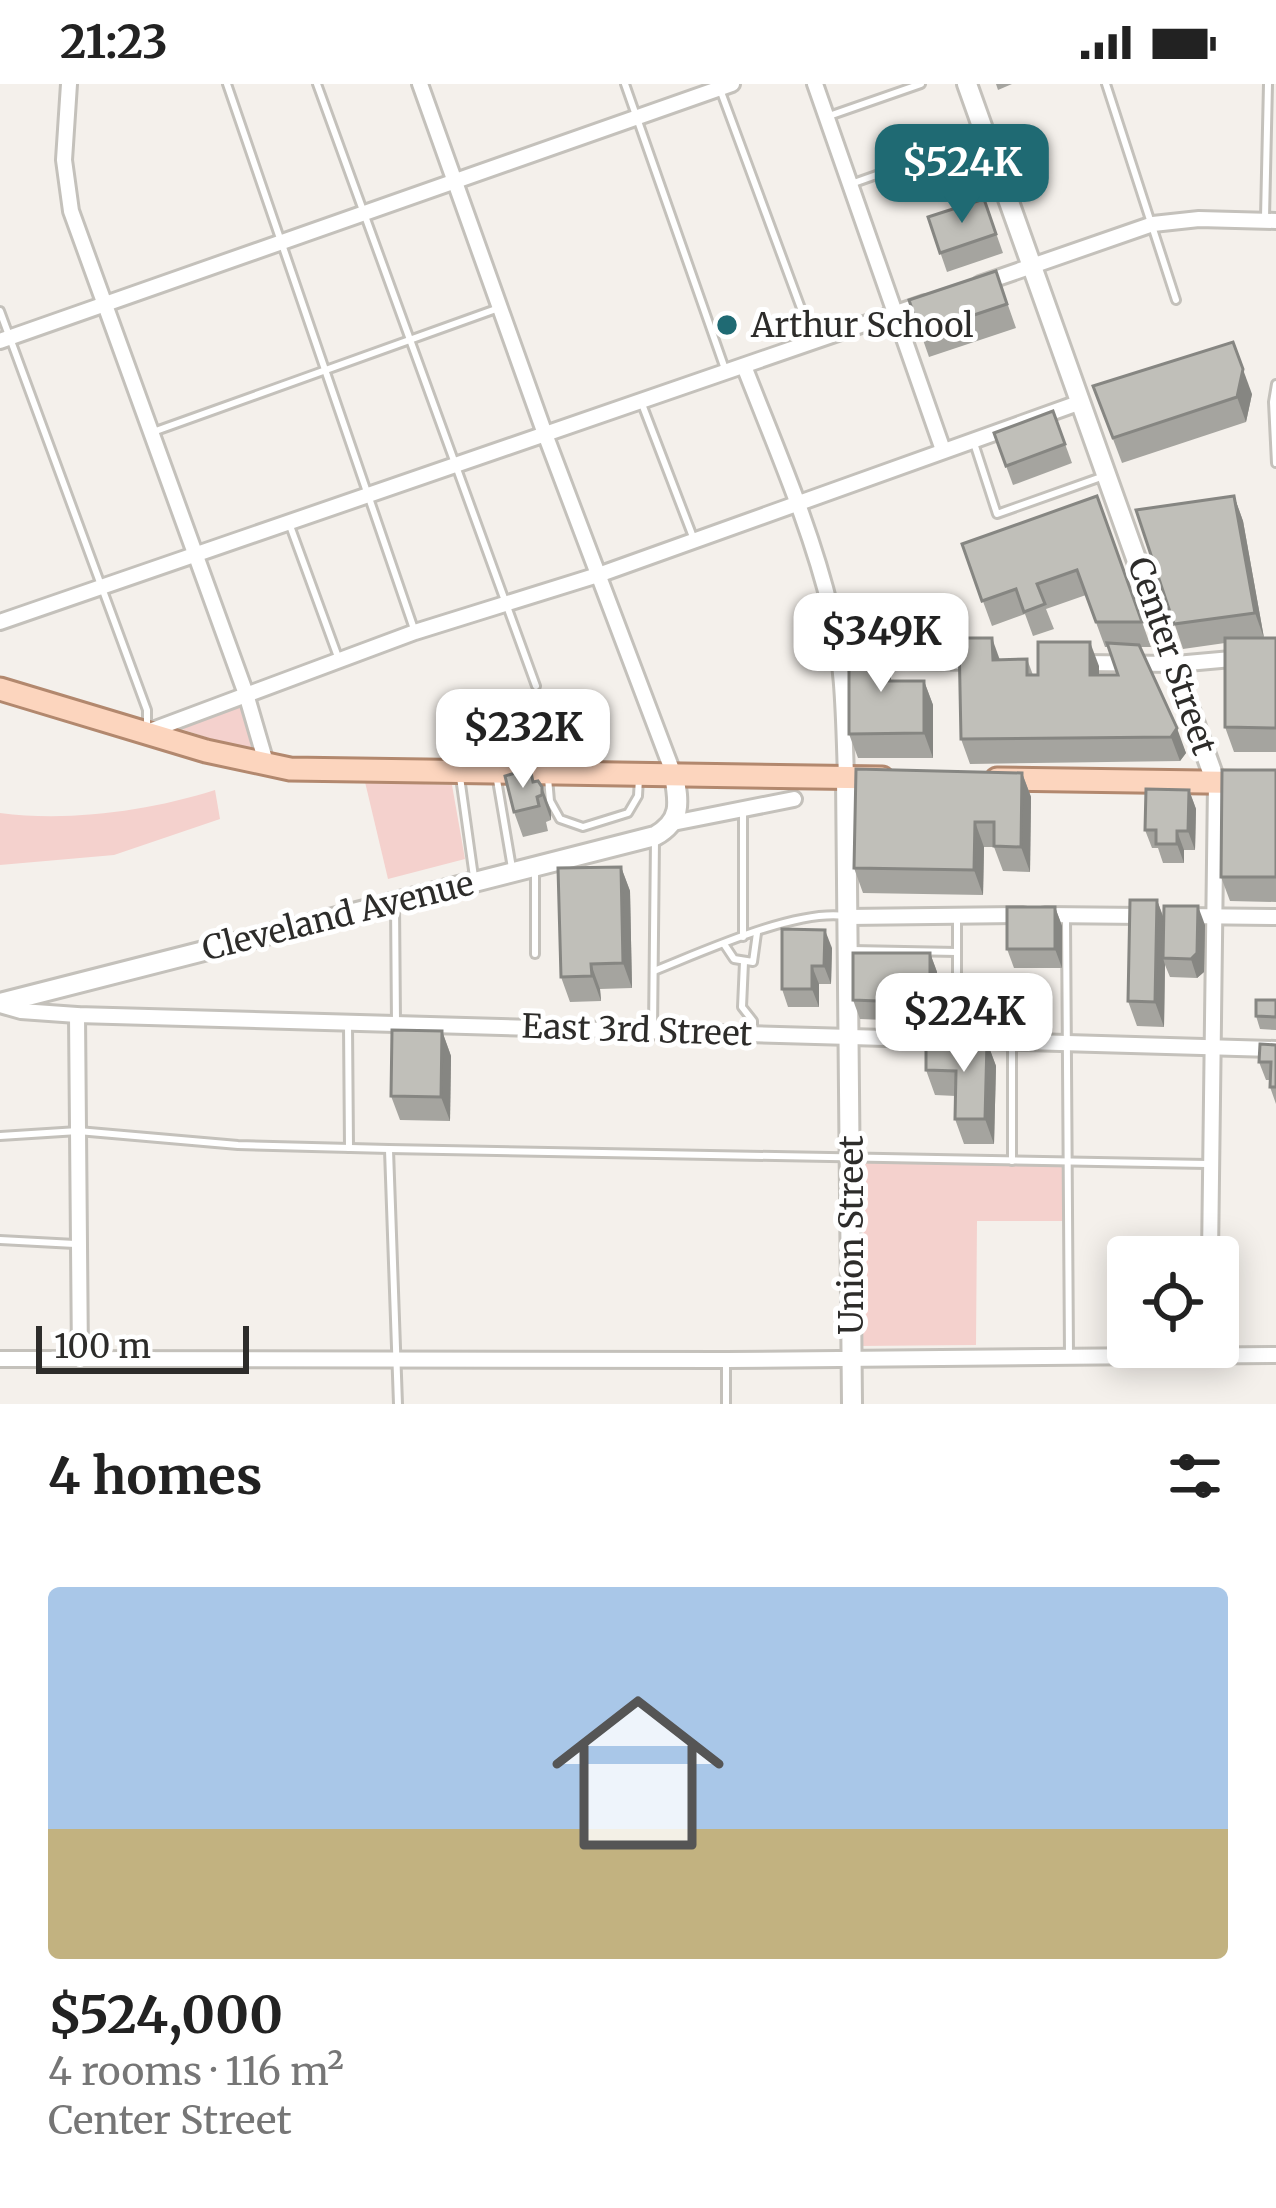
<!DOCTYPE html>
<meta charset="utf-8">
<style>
:root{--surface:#fff;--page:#f2f2f2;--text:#222;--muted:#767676;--accent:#1f6a73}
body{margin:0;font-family:Merriweather,serif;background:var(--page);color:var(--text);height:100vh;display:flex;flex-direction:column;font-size:45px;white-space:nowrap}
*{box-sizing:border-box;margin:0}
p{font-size:39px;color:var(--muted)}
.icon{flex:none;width:66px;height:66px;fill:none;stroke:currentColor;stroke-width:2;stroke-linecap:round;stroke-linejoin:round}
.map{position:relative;height:1320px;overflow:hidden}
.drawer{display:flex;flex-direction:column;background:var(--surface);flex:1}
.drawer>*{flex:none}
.tools{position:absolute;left:1107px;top:1152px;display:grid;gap:24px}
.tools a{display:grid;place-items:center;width:132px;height:132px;border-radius:12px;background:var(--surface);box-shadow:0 6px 30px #0003;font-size:60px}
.scale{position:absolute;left:36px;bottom:30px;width:213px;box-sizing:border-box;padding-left:12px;border:6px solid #2d2c2a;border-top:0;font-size:33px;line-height:42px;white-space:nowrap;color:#2d2c2a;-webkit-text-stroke:9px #fff;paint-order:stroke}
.price{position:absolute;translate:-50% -102px;padding:0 27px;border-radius:24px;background:#fff;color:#222;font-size:39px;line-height:78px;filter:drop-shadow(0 3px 6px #0008)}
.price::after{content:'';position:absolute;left:50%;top:72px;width:36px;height:27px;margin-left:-18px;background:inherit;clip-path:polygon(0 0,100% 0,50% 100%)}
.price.on{background:var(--accent);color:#fff}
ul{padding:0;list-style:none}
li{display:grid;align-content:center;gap:24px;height:636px;padding:0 48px}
li span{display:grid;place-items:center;height:372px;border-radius:12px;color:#555}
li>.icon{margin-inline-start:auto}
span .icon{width:216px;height:216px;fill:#fffc;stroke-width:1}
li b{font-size:51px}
h2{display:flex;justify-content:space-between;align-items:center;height:144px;padding:0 48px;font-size:51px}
.status{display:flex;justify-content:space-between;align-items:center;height:84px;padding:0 60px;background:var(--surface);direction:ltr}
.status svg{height:33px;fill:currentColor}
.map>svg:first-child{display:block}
</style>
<div class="status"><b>21:23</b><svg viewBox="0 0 49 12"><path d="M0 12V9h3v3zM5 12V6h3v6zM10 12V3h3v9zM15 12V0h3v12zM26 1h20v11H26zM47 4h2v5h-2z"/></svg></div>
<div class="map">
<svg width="1276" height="1320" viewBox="0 0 1276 1320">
<rect width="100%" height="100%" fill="#f4f0eb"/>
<g fill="#f4d1cd">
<polygon points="236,612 254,660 251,668 163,639"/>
<polygon points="365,698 452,701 465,775 388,795"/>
<path d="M215 706 220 735 114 771 0 781V729C69 738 149 727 215 706Z"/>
<polygon points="859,1078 1062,1080 1063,1137 977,1137 976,1261 858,1262"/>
</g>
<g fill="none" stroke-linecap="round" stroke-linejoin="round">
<g stroke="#c4c1bb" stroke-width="12">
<g id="service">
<polyline points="227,0 414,545"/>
<polyline points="317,0 536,602"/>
<polyline points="625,0 725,285"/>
<polyline points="1106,0 1176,216"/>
<polyline points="721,8 812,254"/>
<polyline points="829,32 921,0"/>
<polyline points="851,100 984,53"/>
<polyline points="1265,133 1268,0"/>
<polyline points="0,227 147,626 147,641"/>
<polyline points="1276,300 1273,318 1276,379"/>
<polyline points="642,320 693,453"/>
<polyline points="153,348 496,225"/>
<polyline points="973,356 997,430 1104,392"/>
<polyline points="289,439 338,573"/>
<polyline points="460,693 474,793"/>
<polyline points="548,694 550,717 560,735 583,743 628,729 638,712 639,694"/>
<polyline points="497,696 512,784"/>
<polyline points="535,785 535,870"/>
<polyline points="395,820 396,938"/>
<polyline points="1066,835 1069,1271"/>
<polyline points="957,836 957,954"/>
<polyline points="743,853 743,728"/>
<polyline points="724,860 734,875 753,878 757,849"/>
<polyline points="852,866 957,868"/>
<polyline points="744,878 742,923 753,937 753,948"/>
<path d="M654 887C702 868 795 825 845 832"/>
<polyline points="348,941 349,1064"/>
<polyline points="653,946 655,755"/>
<polyline points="0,1052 78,1047 238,1061 389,1065 1207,1080"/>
<polyline points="389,1066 398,1320"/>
<polyline points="1012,1077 1012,961"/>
<polyline points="0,1156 75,1160"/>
<polyline points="726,1276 726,1320"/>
</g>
</g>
<g stroke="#c4c1bb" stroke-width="20">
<g id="minor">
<polyline points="69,0 64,76 71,127 246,610 267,682"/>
<polyline points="420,0 545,350 674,691"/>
<polyline points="815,0 943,366"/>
<polyline points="980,200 1153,140 1199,135 1276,137"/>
<polyline points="0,257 732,0"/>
<path d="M744 282C775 362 811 443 831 527 844 581 844 637 846 693"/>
<polyline points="0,538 925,219"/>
<polyline points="839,576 977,578"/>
<polyline points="1083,579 1176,580 1276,571"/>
<polyline points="147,648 415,548 601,490 1081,318"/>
<polyline points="673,739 794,715"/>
<polyline points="1045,831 1143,832"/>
<polyline points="1183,832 1276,833"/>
<polyline points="848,833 1023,831"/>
<polyline points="0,921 21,927 77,931 1276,965"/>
<polyline points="77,931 80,1276"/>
<polyline points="1210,1173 1216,699"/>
<polyline points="0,1275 726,1276 1276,1271"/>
</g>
</g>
<g stroke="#c4c1bb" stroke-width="24">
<g id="secondary">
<polyline points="967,0 1216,699"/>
<polyline points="846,693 852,1320"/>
<path d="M0 919 655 752C682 737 679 719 674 691"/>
</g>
</g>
<g stroke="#b2886e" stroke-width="27">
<g id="primary">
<polyline points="0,605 206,667 290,685 882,694"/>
<polyline points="997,695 1276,699"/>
</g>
</g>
<use href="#service" stroke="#fff" stroke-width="6"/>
<use href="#minor" stroke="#fff" stroke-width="14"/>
<use href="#secondary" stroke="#fff" stroke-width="18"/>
<use href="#primary" stroke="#fcd5be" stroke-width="21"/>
</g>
<g fill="#a5a49f">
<polygon points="996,0 1012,0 998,6"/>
<polygon points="984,115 1003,169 947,188 928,133"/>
<polygon points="996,187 1016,244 929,273 909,216"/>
<polygon points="1093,302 1252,310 1246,338 1122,379"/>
<polygon points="1053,327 1072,379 1013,401 994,349"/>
<polygon points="1097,412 1151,563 1140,563 1186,669 1180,677 970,680 961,655 1000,576 1027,575 1033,591 1099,582 1099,591 1118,591 1109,563 1105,563 1086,511 1046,525 1054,545 1033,552 1025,530 992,542 962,460"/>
<polygon points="1234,412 1243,437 1264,554 1276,554 1276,668 1234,668 1225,643 1225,559 1183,565 1136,426"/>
<polygon points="891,581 891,597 924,597 933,621 933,674 858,674 849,650"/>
<polygon points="1276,686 1276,818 1230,817 1221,793"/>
<polygon points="1022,689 1031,713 1030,788 1003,787 994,763 984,763 983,811 863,809 854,784"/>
<polygon points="523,690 534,697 551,727 551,736 546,738 548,747 523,753 514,728"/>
<polygon points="1189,706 1196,725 1195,766 1184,766 1184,779 1163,779 1158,764 1152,764 1145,746"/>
<polygon points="621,783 630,807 632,904 600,905 601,917 570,918 561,893"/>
<polygon points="1157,816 1164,835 1205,841 1204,888 1197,894 1170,893 1165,881 1164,943 1137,942 1128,917"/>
<polygon points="1055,823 1062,842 1062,884 1014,884 1007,865"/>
<polygon points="832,864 831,900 819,900 819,923 788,923 782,905"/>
<polygon points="930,869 937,888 936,938 860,935 853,916"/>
<polygon points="1276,916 1276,946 1260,945 1256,932"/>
<polygon points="442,947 451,972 450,1037 400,1036 391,1012"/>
<polygon points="987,958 996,982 994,1060 964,1060 955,1035 956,1012 935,1011 926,986 951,962"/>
<polygon points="1276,961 1276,1020 1270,1003 1270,996 1266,996 1259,978"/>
</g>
<g fill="#868682">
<polygon points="1233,258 1252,310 1246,338 1237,313"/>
<polygon points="1234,412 1243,437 1264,554 1255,529"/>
<polygon points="992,554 1001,579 993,576"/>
<polygon points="882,556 891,581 891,621 882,597"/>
<polygon points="1090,558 1099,582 1099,616 1090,591"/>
<polygon points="924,597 933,621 933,674 924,649"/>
<polygon points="1177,644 1186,669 1180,677 1171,653"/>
<polygon points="1022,689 1031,713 1030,788 1021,763"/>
<polygon points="542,703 551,727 551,736 542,711"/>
<polygon points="1189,706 1196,725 1195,766 1188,747"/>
<polygon points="975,738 984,763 983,811 974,786"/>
<polygon points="1177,747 1184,766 1184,779 1177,760"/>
<polygon points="621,783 630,807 632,904 623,879"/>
<polygon points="1157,816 1166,841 1163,874 1165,881 1164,943 1155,918"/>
<polygon points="1198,822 1205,841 1204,888 1197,894 1191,875"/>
<polygon points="1055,823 1062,842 1062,884 1055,865"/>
<polygon points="825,846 832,864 831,900 824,882"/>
<polygon points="930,869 937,888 936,938 930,919"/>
<polygon points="591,880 600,905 601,917 592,892"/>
<polygon points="812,882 819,900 819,923 812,905"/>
<polygon points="442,947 451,972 450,1037 441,1013"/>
<polygon points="987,958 996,982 994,1060 985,1035"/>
</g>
<g fill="#c0bfb9" stroke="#868682" stroke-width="3">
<polygon points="984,115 996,150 940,169 928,133"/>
<polygon points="996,187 1007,220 920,249 909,216"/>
<polygon points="1233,258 1243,285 1237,313 1113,354 1093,302"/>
<polygon points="1053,327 1065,360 1006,382 994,349"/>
<polygon points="1097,412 1142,538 1096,538 1077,486 1037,500 1045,520 1024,528 1016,505 982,517 962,460"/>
<polygon points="1234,412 1255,529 1174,540 1136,426"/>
<polygon points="959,554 992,554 993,576 1027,575 1027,591 1038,591 1038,558 1090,558 1090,591 1118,591 1107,559 1139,561 1177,644 1171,653 961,655"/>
<polygon points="1225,554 1276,554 1276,644 1225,643"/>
<polygon points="882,556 882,597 924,597 924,649 849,650 849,557"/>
<polygon points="856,685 1022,689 1021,763 994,762 994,738 975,738 974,786 854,784"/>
<polygon points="1222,686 1276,686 1276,793 1221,793"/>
<polygon points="522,687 523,690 531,688 533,698 538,697 542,703 542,711 537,713 539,722 514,728 505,692"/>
<polygon points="1146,705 1189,706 1188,747 1177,747 1177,760 1156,760 1156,746 1145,746"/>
<polygon points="621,783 623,879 591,880 592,892 561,893 558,784"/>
<polygon points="1130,816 1157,816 1155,918 1128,917"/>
<polygon points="1164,822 1198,822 1197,869 1191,875 1163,874"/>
<rect x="1007" y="823" width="48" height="42"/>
<polygon points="782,845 825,846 824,882 812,882 812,905 782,905"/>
<polygon points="853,869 930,869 930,919 853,916"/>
<polygon points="1256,916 1276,916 1276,933 1256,932"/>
<polygon points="392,946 442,947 441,1013 391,1012"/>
<polygon points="955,957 987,958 985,1035 955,1035 956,987 926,986 926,962 951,962"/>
<polygon points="1260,960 1276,961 1276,1003 1270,1003 1271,978 1259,978"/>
</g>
<circle fill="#1f6a73" stroke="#fff" stroke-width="4.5" cx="727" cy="241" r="12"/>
<g text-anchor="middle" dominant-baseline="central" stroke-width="10" stroke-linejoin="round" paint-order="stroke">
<g font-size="33" fill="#2d2c2a" stroke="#fff" text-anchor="start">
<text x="751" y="241">Arthur School</text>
</g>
<g font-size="33" fill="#2d2c2a" stroke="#fff">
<text transform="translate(1172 572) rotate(71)">Center Street</text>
<text transform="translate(338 832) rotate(-14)">Cleveland Avenue</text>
<text transform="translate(637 946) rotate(2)">East 3rd Street</text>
<text transform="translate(851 1151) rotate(-90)">Union Street</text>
</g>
</g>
</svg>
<div class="tools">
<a><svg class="icon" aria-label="locate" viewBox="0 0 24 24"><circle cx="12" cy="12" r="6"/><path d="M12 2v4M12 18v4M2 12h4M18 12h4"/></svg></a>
</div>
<div class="scale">100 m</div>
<b class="price on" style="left:962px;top:142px">$524K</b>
<b class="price" style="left:881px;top:611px">$349K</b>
<b class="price" style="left:523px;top:707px">$232K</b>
<b class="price" style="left:964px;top:991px">$224K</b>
</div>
<section class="drawer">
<h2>4 homes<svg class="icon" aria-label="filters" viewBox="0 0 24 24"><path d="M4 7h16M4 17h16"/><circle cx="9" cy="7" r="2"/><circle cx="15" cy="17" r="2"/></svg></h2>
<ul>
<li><span style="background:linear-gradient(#a9c7e8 65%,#c2b280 0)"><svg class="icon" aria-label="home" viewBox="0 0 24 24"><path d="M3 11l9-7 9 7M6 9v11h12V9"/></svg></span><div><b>$524,000</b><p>4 rooms · 116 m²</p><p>Center Street</p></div></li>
</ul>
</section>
